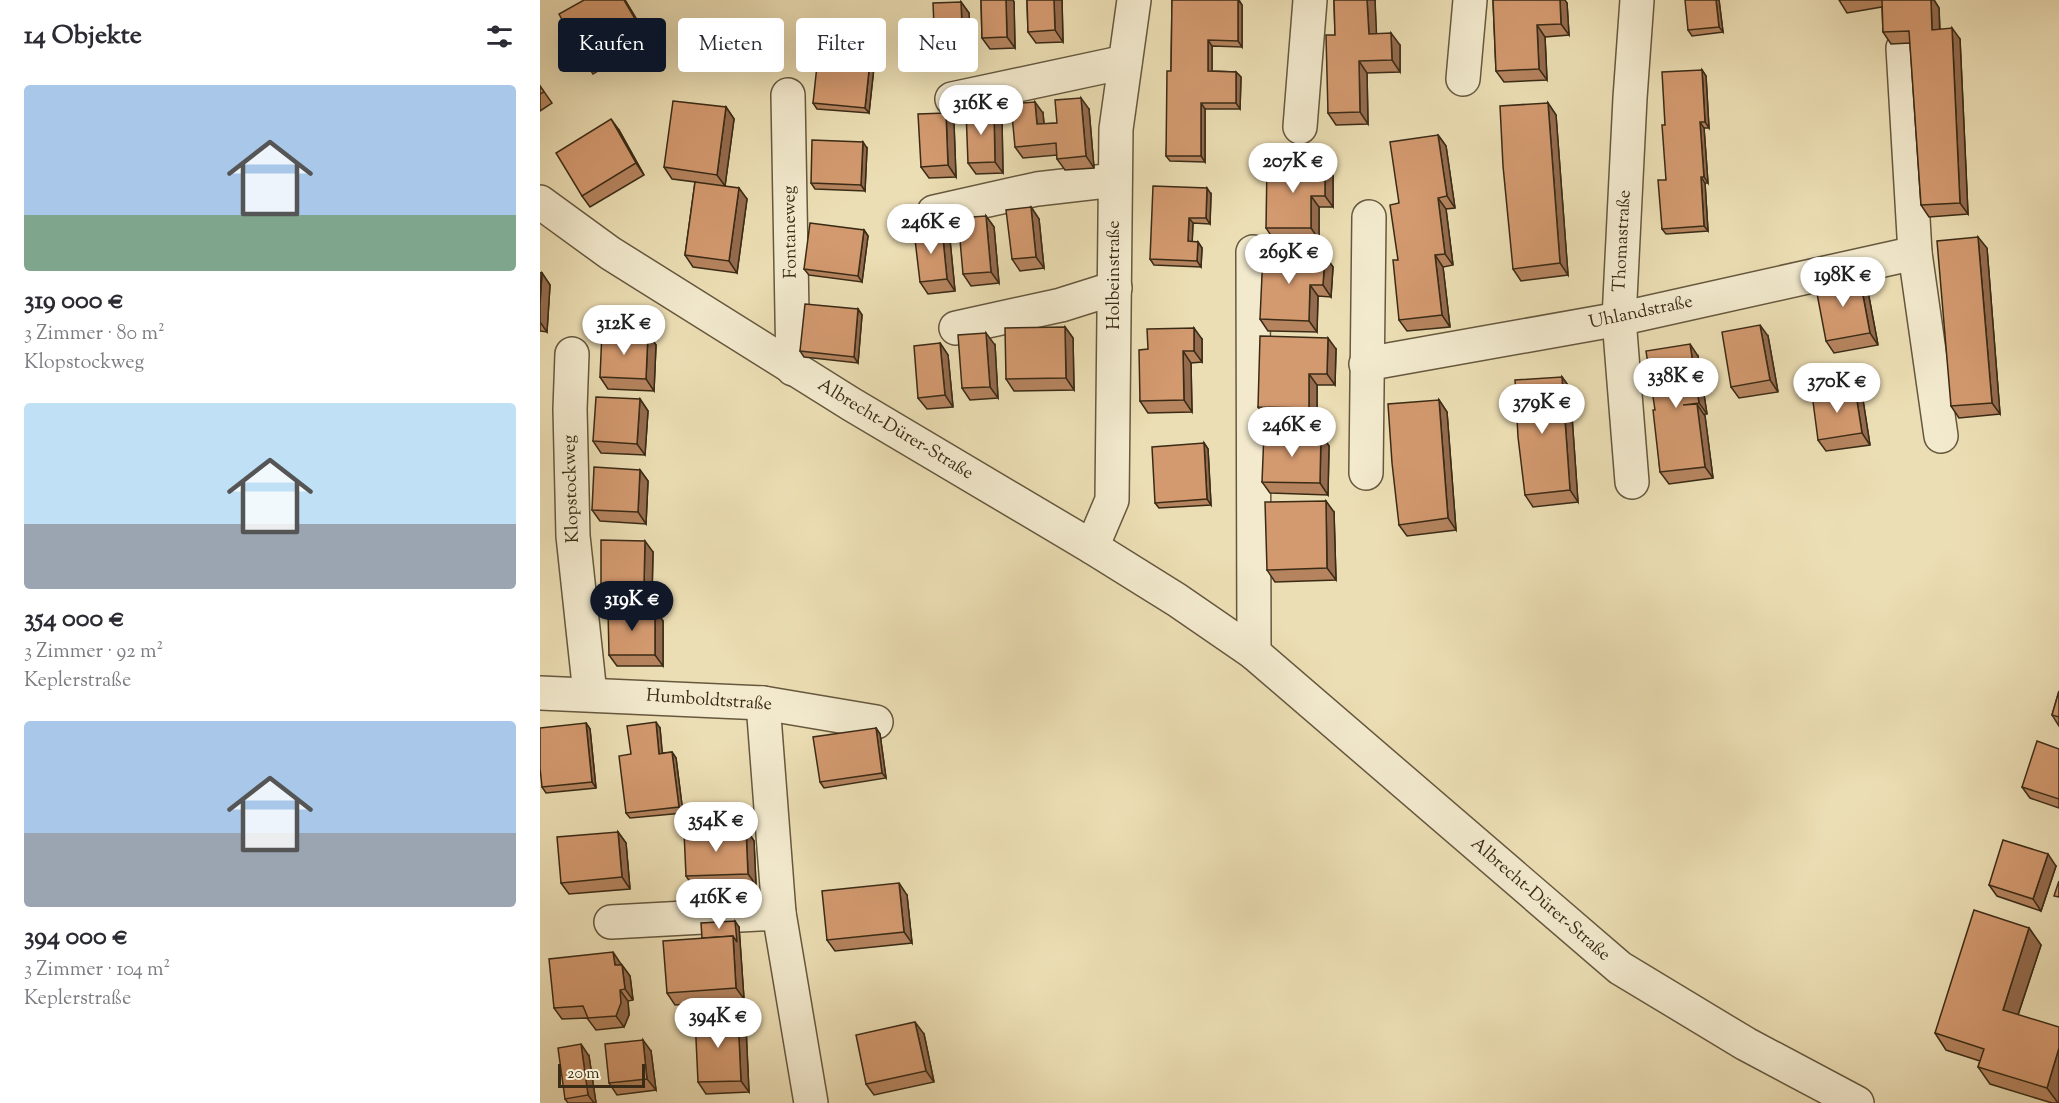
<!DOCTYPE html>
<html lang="de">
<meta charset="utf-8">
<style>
:root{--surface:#fff;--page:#f7f7f7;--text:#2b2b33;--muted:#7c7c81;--accent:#111827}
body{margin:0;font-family:"Sorts Mill Goudy",serif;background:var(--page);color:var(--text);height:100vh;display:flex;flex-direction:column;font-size:22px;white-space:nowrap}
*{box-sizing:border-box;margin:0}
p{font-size:20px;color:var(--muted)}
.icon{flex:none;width:33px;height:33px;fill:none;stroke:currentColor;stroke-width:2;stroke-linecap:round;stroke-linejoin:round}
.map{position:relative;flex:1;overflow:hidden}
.panel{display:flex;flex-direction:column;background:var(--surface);width:540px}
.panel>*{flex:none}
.guide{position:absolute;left:18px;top:18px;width:570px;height:54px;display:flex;gap:12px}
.scale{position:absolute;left:18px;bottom:15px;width:87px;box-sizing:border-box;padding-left:6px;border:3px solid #3a2b16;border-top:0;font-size:16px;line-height:21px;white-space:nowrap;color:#3a2b16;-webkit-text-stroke:4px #f3eace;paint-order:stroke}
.price{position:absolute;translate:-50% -51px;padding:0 14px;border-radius:21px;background:#fff;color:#222;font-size:20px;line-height:39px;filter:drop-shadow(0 2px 3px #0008)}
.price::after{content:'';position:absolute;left:50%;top:36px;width:18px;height:14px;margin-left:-9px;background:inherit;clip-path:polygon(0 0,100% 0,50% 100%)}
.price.on{background:var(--accent);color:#fff}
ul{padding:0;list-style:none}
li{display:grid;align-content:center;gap:12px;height:318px;padding:0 24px}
li span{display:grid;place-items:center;height:186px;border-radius:6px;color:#555}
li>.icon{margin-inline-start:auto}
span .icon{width:108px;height:108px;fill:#fffc;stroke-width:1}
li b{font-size:26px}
h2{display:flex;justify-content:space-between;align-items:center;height:72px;padding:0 24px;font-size:26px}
.tag{padding:0 21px;border-radius:6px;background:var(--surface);box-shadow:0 6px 24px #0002;font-size:21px;line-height:54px}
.tag.on{background:var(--accent);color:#fff}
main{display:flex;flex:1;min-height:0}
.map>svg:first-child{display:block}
</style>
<main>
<section class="panel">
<h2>14 Objekte<svg class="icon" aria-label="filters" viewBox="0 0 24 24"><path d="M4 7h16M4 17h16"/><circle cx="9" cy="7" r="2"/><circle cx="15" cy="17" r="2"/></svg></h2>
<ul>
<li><span style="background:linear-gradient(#a9c7e8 70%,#7fa58c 0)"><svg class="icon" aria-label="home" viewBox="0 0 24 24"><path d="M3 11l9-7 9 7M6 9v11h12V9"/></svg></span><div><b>319 000 €</b><p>3 Zimmer · 80 m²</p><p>Klopstockweg</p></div></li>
<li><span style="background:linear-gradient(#bfe0f5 65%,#9aa5b1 0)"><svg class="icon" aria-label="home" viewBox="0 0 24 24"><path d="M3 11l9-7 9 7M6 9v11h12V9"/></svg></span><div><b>354 000 €</b><p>3 Zimmer · 92 m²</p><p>Keplerstraße</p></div></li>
<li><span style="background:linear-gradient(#a9c7e8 60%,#9aa5b1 0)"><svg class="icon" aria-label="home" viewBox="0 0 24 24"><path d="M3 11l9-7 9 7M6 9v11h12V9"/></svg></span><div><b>394 000 €</b><p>3 Zimmer · 104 m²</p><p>Keplerstraße</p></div></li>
</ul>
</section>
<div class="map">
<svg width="1519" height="1103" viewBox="0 0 1519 1103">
<rect width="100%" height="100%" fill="#ecdeb4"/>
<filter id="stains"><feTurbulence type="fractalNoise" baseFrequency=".00333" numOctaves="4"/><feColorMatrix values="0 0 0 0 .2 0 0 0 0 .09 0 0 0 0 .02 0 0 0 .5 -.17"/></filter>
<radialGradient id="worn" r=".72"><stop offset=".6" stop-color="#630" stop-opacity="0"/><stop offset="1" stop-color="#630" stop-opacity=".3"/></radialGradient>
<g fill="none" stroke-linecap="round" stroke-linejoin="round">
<g stroke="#66583e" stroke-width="36">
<g id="minor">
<polyline points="1363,48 1375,253 1401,436"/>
<polyline points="923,79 930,0"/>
<polyline points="248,95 253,369"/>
<polyline points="412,99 585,62"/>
<polyline points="760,127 770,0"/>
<polyline points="0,202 70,253 311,404 552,547 637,600 714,653 1080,968 1206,1044 1317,1103"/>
<polyline points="394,212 497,189 575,180"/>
<polyline points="713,252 714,653"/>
<polyline points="416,328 521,305 575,288"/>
<polyline points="32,354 30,409 33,536 50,694"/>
<polyline points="826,364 1079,319 1375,253"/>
<polyline points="826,473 829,217"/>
<polyline points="1092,482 1079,319 1090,98 1097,0"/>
<polyline points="552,547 572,500 576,129 594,0"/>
<polyline points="0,693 223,703 336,722"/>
<polyline points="223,703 239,913 271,1103"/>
<polyline points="71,922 239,913"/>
</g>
</g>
<use href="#minor" stroke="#f3eace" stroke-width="33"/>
</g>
<g fill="#b5845f" stroke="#3a2b16" stroke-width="1.5">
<polygon points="44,0 85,0 109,40 53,74 45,62"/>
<polygon points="441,0 473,0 474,2 475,48 450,49 442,38"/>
<polygon points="487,0 522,0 523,42 496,43 488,32"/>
<polygon points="632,0 699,0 702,5 702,47 672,46 672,71 696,72 701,77 700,109 665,109 665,162 630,161 626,156 631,71"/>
<polygon points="794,0 835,0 836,34 860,45 860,72 827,73 828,124 796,125 788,113 795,35"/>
<polygon points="953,0 1027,3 1029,35 1005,37 1007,80 964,82 956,71"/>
<polygon points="1179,0 1183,32 1152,36 1148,30"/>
<polygon points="1299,0 1394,0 1399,8 1400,29 1420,39 1428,214 1389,217 1381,205 1370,43 1351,44 1343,32 1342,7 1307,13"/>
<polygon points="421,2 429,13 431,59 403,61 395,49"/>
<polygon points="334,67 329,113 277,109 273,103"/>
<polygon points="1162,70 1166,76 1169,128 1164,128 1168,183 1165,183 1168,231 1126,234 1122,229 1126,180 1125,125"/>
<polygon points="0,86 12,103 0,111"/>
<polygon points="1008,103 1016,115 1028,275 981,281 973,269"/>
<polygon points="186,107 194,119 185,186 207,199 197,273 153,267 145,255 155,182 132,179 124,167"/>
<polygon points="549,109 554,168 525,170 517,159 517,155 483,158 475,147 503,113 504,124 517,123"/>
<polygon points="454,110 462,121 463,173 436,174 428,163"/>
<polygon points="414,124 416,177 389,178 381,167"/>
<polygon points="79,130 104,175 50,207 42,196"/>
<polygon points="898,135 906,146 915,208 906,209 913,265 903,267 910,327 867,331 859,320 859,203"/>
<polygon points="327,148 325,191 275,189 271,183"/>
<polygon points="793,176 793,207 779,207 779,240 734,240 726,228"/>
<polygon points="671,194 670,224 653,223 652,242 658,242 662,248 661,267 614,265 610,259"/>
<polygon points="491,207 499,219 504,268 480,271 472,259"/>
<polygon points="446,216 454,227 459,283 431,286 423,274"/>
<polygon points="324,230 328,236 322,282 269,275 264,269"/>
<polygon points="410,240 415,291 388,294 380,282"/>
<polygon points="1447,248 1460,414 1419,418 1411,406"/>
<polygon points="785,256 793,267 791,297 778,296 777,332 728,331 720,319"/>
<polygon points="0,273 2,273 10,285 7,332 0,331"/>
<polygon points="1319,274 1327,286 1338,345 1294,353 1286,341"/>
<polygon points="318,309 322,315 318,363 264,357 260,351"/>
<polygon points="525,327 533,338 534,390 474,391 466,379"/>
<polygon points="108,334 116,345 114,391 68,389 60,377"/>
<polygon points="1228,336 1238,392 1199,398 1191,387"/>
<polygon points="662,339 662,362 651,363 652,412 608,413 600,401 608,349"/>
<polygon points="400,343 408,355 413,407 387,409 378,398"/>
<polygon points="455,345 458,398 430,400 422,388"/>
<polygon points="796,349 795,385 777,385 777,420 726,419 718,407"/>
<polygon points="1158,356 1167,414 1164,414 1165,416 1173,478 1129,484 1120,472 1115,410"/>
<polygon points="1022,377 1030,388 1038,502 993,507 985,495"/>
<polygon points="100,399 108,411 105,455 61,453 53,441"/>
<polygon points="899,400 907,412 916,530 867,536 859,525"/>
<polygon points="1323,400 1330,445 1286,451 1278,440"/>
<polygon points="781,434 789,446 788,495 730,493 722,482"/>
<polygon points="664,443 668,449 671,505 619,508 615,503"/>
<polygon points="100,470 108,481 106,524 60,521 52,510"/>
<polygon points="794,512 796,580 735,582 727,570"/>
<polygon points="113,552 112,596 69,596 61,584"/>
<polygon points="115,609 123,621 123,666 77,666 69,655"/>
<polygon points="1519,691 1519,726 1512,715"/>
<polygon points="46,723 50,729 56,788 6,793 2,787"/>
<polygon points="120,728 122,753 132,752 136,758 143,813 90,818 86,813 91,754"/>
<polygon points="336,728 340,734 346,778 284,788 280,782"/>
<polygon points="1519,749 1519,808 1490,798 1482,787"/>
<polygon points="206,829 214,841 216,885 154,888 146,876"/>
<polygon points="78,832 86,843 90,889 29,894 21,883"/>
<polygon points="1516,866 1501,911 1457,896 1449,885"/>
<polygon points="367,895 372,943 295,951 287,940"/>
<polygon points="199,927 204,999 135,1005 127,993 162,938"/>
<polygon points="1489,928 1501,945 1478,1015 1519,1103 1512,1103 1450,1084 1438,1067 1440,1061 1406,1050 1395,1033"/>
<polygon points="81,964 90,976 93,1000 88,1001 89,1015 84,1027 56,1030 47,1018 22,1019 14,1008"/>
<polygon points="198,1016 206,1028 209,1092 166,1094 158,1082"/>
<polygon points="384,1034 394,1082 334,1095 326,1084"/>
<polygon points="111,1051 116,1090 77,1095 69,1083"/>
<polygon points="49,1056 56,1103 28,1103 25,1099"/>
</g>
<g fill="#946b4e" stroke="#3a2b16" stroke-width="1.5">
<polygon points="84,0 85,0 109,40 101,29"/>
<polygon points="466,0 473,0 474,2 475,48 467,37"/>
<polygon points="514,0 522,0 523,42 515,30"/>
<polygon points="698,0 702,5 702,47 698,41"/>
<polygon points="827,0 835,0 837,45 829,34"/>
<polygon points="1020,0 1025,0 1027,3 1029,35 1021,24"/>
<polygon points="1176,0 1179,0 1183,32 1179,27"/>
<polygon points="1391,0 1394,0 1399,8 1400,42 1392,30"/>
<polygon points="421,2 429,13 431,59 423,48"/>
<polygon points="997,25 1005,37 1007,80 999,69"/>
<polygon points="1412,28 1420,39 1428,214 1420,203"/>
<polygon points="851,33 860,45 860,72 852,60"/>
<polygon points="668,40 672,46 672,77 668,71"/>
<polygon points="330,61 334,67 329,113 325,108"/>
<polygon points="819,61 827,73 828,124 820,112"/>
<polygon points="1162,70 1166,76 1169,128 1165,122"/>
<polygon points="696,72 701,77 700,109 696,103"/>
<polygon points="541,98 549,109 554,168 546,156"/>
<polygon points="495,102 503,113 505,136 497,124"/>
<polygon points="661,103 665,109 665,162 661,156"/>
<polygon points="1008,103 1016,115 1028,275 1020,263"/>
<polygon points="186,107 194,119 185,186 177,175"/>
<polygon points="454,110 462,121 463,173 455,162"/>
<polygon points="406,113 414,124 416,177 408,165"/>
<polygon points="71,119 79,130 104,175 96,163"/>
<polygon points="1160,122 1164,128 1168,183 1164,177"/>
<polygon points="898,135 906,146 915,208 907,196"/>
<polygon points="323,142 327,148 325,191 321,185"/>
<polygon points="785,164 793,176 793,207 785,196"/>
<polygon points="1161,177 1165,183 1168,231 1164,226"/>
<polygon points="199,188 207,199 197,273 189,261"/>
<polygon points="667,188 671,194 670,224 666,218"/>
<polygon points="771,196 779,207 779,240 771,228"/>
<polygon points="898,198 906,209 913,265 905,254"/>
<polygon points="491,207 499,219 504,268 496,257"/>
<polygon points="446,216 454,227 459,283 451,272"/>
<polygon points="649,218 653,223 652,247 648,241"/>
<polygon points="402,228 410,240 415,291 407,279"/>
<polygon points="324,230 328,236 322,282 318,276"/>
<polygon points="1438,237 1447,248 1460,414 1452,403"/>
<polygon points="658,242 662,248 661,267 657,261"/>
<polygon points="895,255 903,267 910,327 902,315"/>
<polygon points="785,256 793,267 791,297 783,285"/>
<polygon points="2,273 10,285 7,332 0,322 0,303"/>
<polygon points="1319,274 1327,286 1338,345 1330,333"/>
<polygon points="770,285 778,296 777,332 769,321"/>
<polygon points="318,309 322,315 318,363 314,357"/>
<polygon points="1220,325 1228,336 1238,392 1230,380"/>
<polygon points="525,327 533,338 534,390 526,378"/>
<polygon points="654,328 662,339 662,362 654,351"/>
<polygon points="446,333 455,345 458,398 450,387"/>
<polygon points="108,334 116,345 114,391 106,379"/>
<polygon points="788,338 796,349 795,385 787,374"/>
<polygon points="400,343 408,355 413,407 405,395"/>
<polygon points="1150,344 1158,356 1167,414 1159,403"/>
<polygon points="643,351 651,363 652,412 644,400"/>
<polygon points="769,374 777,385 777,420 769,408"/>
<polygon points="1022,377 1030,388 1038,502 1030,490"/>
<polygon points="1315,388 1323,400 1330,445 1322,433"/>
<polygon points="100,399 108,411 105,455 97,444"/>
<polygon points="899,400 907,412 916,530 908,518"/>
<polygon points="1157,404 1165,416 1173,478 1165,467"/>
<polygon points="781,434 789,446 788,495 780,483"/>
<polygon points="664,443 668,449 671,505 667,499"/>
<polygon points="100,470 108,481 106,524 98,512"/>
<polygon points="786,501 794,512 796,580 787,568"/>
<polygon points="105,541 113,552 112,596 104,585"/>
<polygon points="115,609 123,621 123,666 115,655"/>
<polygon points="116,722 120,728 123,760 119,754"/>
<polygon points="46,723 50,729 56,788 52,782"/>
<polygon points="336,728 340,734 346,778 342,773"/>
<polygon points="132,752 136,758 143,813 139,807"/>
<polygon points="206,829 214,841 216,885 208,874"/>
<polygon points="78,832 86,843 90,889 82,877"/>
<polygon points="1508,854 1516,866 1501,911 1493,899"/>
<polygon points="359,883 367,895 372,943 364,932"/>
<polygon points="195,921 199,927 204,999 196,988 193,936"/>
<polygon points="1489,928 1501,945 1474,1027 1463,1010"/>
<polygon points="73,952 81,964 83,977 75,965"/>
<polygon points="82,965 90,976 93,1000 85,989"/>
<polygon points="80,990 88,1001 89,1015 84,1027 76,1016"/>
<polygon points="198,1016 206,1028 209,1092 201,1081"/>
<polygon points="375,1022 384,1034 394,1082 386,1071"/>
<polygon points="103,1040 111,1051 116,1090 107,1079"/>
<polygon points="41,1044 49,1056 56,1103 54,1103 48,1095"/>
<polygon points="1519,1048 1519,1103 1518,1103 1507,1088"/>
</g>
<g fill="#d3996f" stroke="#3a2b16" stroke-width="1.5">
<polygon points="44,0 84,0 101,29 45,62 19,14"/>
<polygon points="441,0 466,0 467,37 442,38"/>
<polygon points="487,0 514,0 515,30 488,32"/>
<polygon points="632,0 698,0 698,41 668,40 668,71 696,72 696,103 661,103 661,156 626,156 627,71 631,71"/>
<polygon points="794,0 827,0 829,34 851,33 852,60 819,61 820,112 788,113 786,35 795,35"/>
<polygon points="953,0 1020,0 1021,24 997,25 999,69 956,71"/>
<polygon points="1145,0 1176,0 1179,27 1148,30"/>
<polygon points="1342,0 1391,0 1392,30 1412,28 1420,203 1381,205 1369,31 1343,32"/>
<polygon points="421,2 423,48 395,49 393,3"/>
<polygon points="278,56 330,61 325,108 273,103"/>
<polygon points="1162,70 1165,122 1160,122 1164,177 1161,177 1164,226 1122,229 1118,180 1126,180 1122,125 1125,125 1122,72"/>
<polygon points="0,86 4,92 0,94"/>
<polygon points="541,98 546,156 517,159 516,143 475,147 471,104 495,102 497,124 517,123 515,100"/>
<polygon points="133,101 186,107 177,175 124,167"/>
<polygon points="1008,103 1020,263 973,269 963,166 960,106"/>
<polygon points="454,110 455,162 428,163 426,111"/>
<polygon points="406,113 408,165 381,167 378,114"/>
<polygon points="71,119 96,163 42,196 16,153"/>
<polygon points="898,135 907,196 898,198 905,254 895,255 902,315 859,320 853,260 858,260 850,205 859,203 850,142"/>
<polygon points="272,140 323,142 321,185 271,183"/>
<polygon points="727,164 785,164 785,196 771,196 771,228 726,228"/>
<polygon points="155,182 199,188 189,261 145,255"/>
<polygon points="613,186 667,188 666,218 649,218 648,241 658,242 657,261 610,259"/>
<polygon points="491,207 496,257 472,259 466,210"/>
<polygon points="446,216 451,272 423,274 418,218"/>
<polygon points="270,223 324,230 318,276 264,269"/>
<polygon points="402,228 407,279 380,282 374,231"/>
<polygon points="1438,237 1452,403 1411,406 1397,241"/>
<polygon points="723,253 785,256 783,285 770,285 769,321 720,319"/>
<polygon points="0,273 2,273 0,303"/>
<polygon points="1319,274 1330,333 1286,341 1275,283"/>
<polygon points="265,304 318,309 314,357 260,351"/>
<polygon points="1220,325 1230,380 1191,387 1182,332"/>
<polygon points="525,327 526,378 466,379 465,328"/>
<polygon points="654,328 654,351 643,351 644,400 600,401 599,350 608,349 607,329"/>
<polygon points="62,332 108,334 106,379 60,377"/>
<polygon points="446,333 450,387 422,388 418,335"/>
<polygon points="720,336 788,338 787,374 769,374 769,408 718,407"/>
<polygon points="400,343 405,395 378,398 374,346"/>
<polygon points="1150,344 1159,403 1143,405 1157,404 1165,467 1120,472 1113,410 1115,410 1106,351"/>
<polygon points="1022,377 1030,490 985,495 978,437 975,380"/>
<polygon points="1315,388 1322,433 1278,440 1272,394"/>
<polygon points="56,397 100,399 97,444 53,441"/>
<polygon points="899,400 908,518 859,525 852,463 848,404"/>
<polygon points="724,432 781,434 780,483 722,482"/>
<polygon points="664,443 667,499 615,503 612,447"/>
<polygon points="54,467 100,470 98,512 52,510"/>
<polygon points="786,501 787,568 727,570 725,502"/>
<polygon points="61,540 105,541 104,585 61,584"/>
<polygon points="115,609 115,655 69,655 68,610"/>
<polygon points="1519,691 1519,717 1512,715"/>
<polygon points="116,722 119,754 132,752 139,807 86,813 79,756 91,754 87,726"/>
<polygon points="46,723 52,782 2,787 0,768 0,728"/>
<polygon points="336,728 342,773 280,782 273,737"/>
<polygon points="1497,741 1519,749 1519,799 1482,787"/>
<polygon points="206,829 208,874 146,876 144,832"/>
<polygon points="78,832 82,877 21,883 17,837"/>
<polygon points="1463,840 1508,854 1493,899 1449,885"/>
<polygon points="1519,881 1519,897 1514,896"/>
<polygon points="359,883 364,932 287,940 282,891"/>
<polygon points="1434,910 1489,928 1463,1010 1519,1027 1519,1048 1507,1088 1438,1067 1444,1049 1395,1033"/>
<polygon points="195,921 197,942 193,936 162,938 161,923"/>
<polygon points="193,936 196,988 127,993 123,941"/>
<polygon points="73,952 75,965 82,965 85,989 80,990 81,1003 76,1016 48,1018 43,1006 14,1008 9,959"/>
<polygon points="198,1016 201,1081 158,1082 155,1018"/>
<polygon points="375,1022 386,1071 326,1084 316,1035"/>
<polygon points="103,1040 107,1079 69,1083 65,1044"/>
<polygon points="41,1044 48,1095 25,1099 18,1048"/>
</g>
<g text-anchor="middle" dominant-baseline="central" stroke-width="5" stroke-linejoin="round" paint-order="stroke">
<g font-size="18" fill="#3a2b16" stroke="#f3eace">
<text transform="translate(251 232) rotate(-91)">Fontaneweg</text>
<text transform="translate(1083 241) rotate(-87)">Thomastraße</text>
<text transform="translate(575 275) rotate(-90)">Holbeinstraße</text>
<text transform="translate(1101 313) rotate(-12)">Uhlandstraße</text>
<text transform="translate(355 430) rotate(31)">Albrecht-Dürer-Straße</text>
<text transform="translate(32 489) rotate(-92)">Klopstockweg</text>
<text transform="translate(169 701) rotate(4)">Humboldtstraße</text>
<text transform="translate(1000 900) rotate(41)">Albrecht-Dürer-Straße</text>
</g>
</g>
<rect width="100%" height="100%" filter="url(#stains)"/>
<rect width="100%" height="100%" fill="url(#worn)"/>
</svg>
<div class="scale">20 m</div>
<b class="price" style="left:441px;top:136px">316K €</b>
<b class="price" style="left:753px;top:194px">207K €</b>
<b class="price" style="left:391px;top:255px">246K €</b>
<b class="price" style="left:749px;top:285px">269K €</b>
<b class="price" style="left:1303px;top:308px">198K €</b>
<b class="price" style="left:84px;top:356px">312K €</b>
<b class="price" style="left:1136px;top:409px">338K €</b>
<b class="price" style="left:1297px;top:414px">370K €</b>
<b class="price" style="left:1002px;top:435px">379K €</b>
<b class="price" style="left:752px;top:458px">246K €</b>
<b class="price on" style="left:92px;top:632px">319K €</b>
<b class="price" style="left:176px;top:853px">354K €</b>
<b class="price" style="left:179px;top:930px">416K €</b>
<b class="price" style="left:178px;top:1049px">394K €</b>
<div class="guide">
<a class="tag on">Kaufen</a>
<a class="tag">Mieten</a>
<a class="tag">Filter</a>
<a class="tag">Neu</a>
</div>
</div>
</main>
